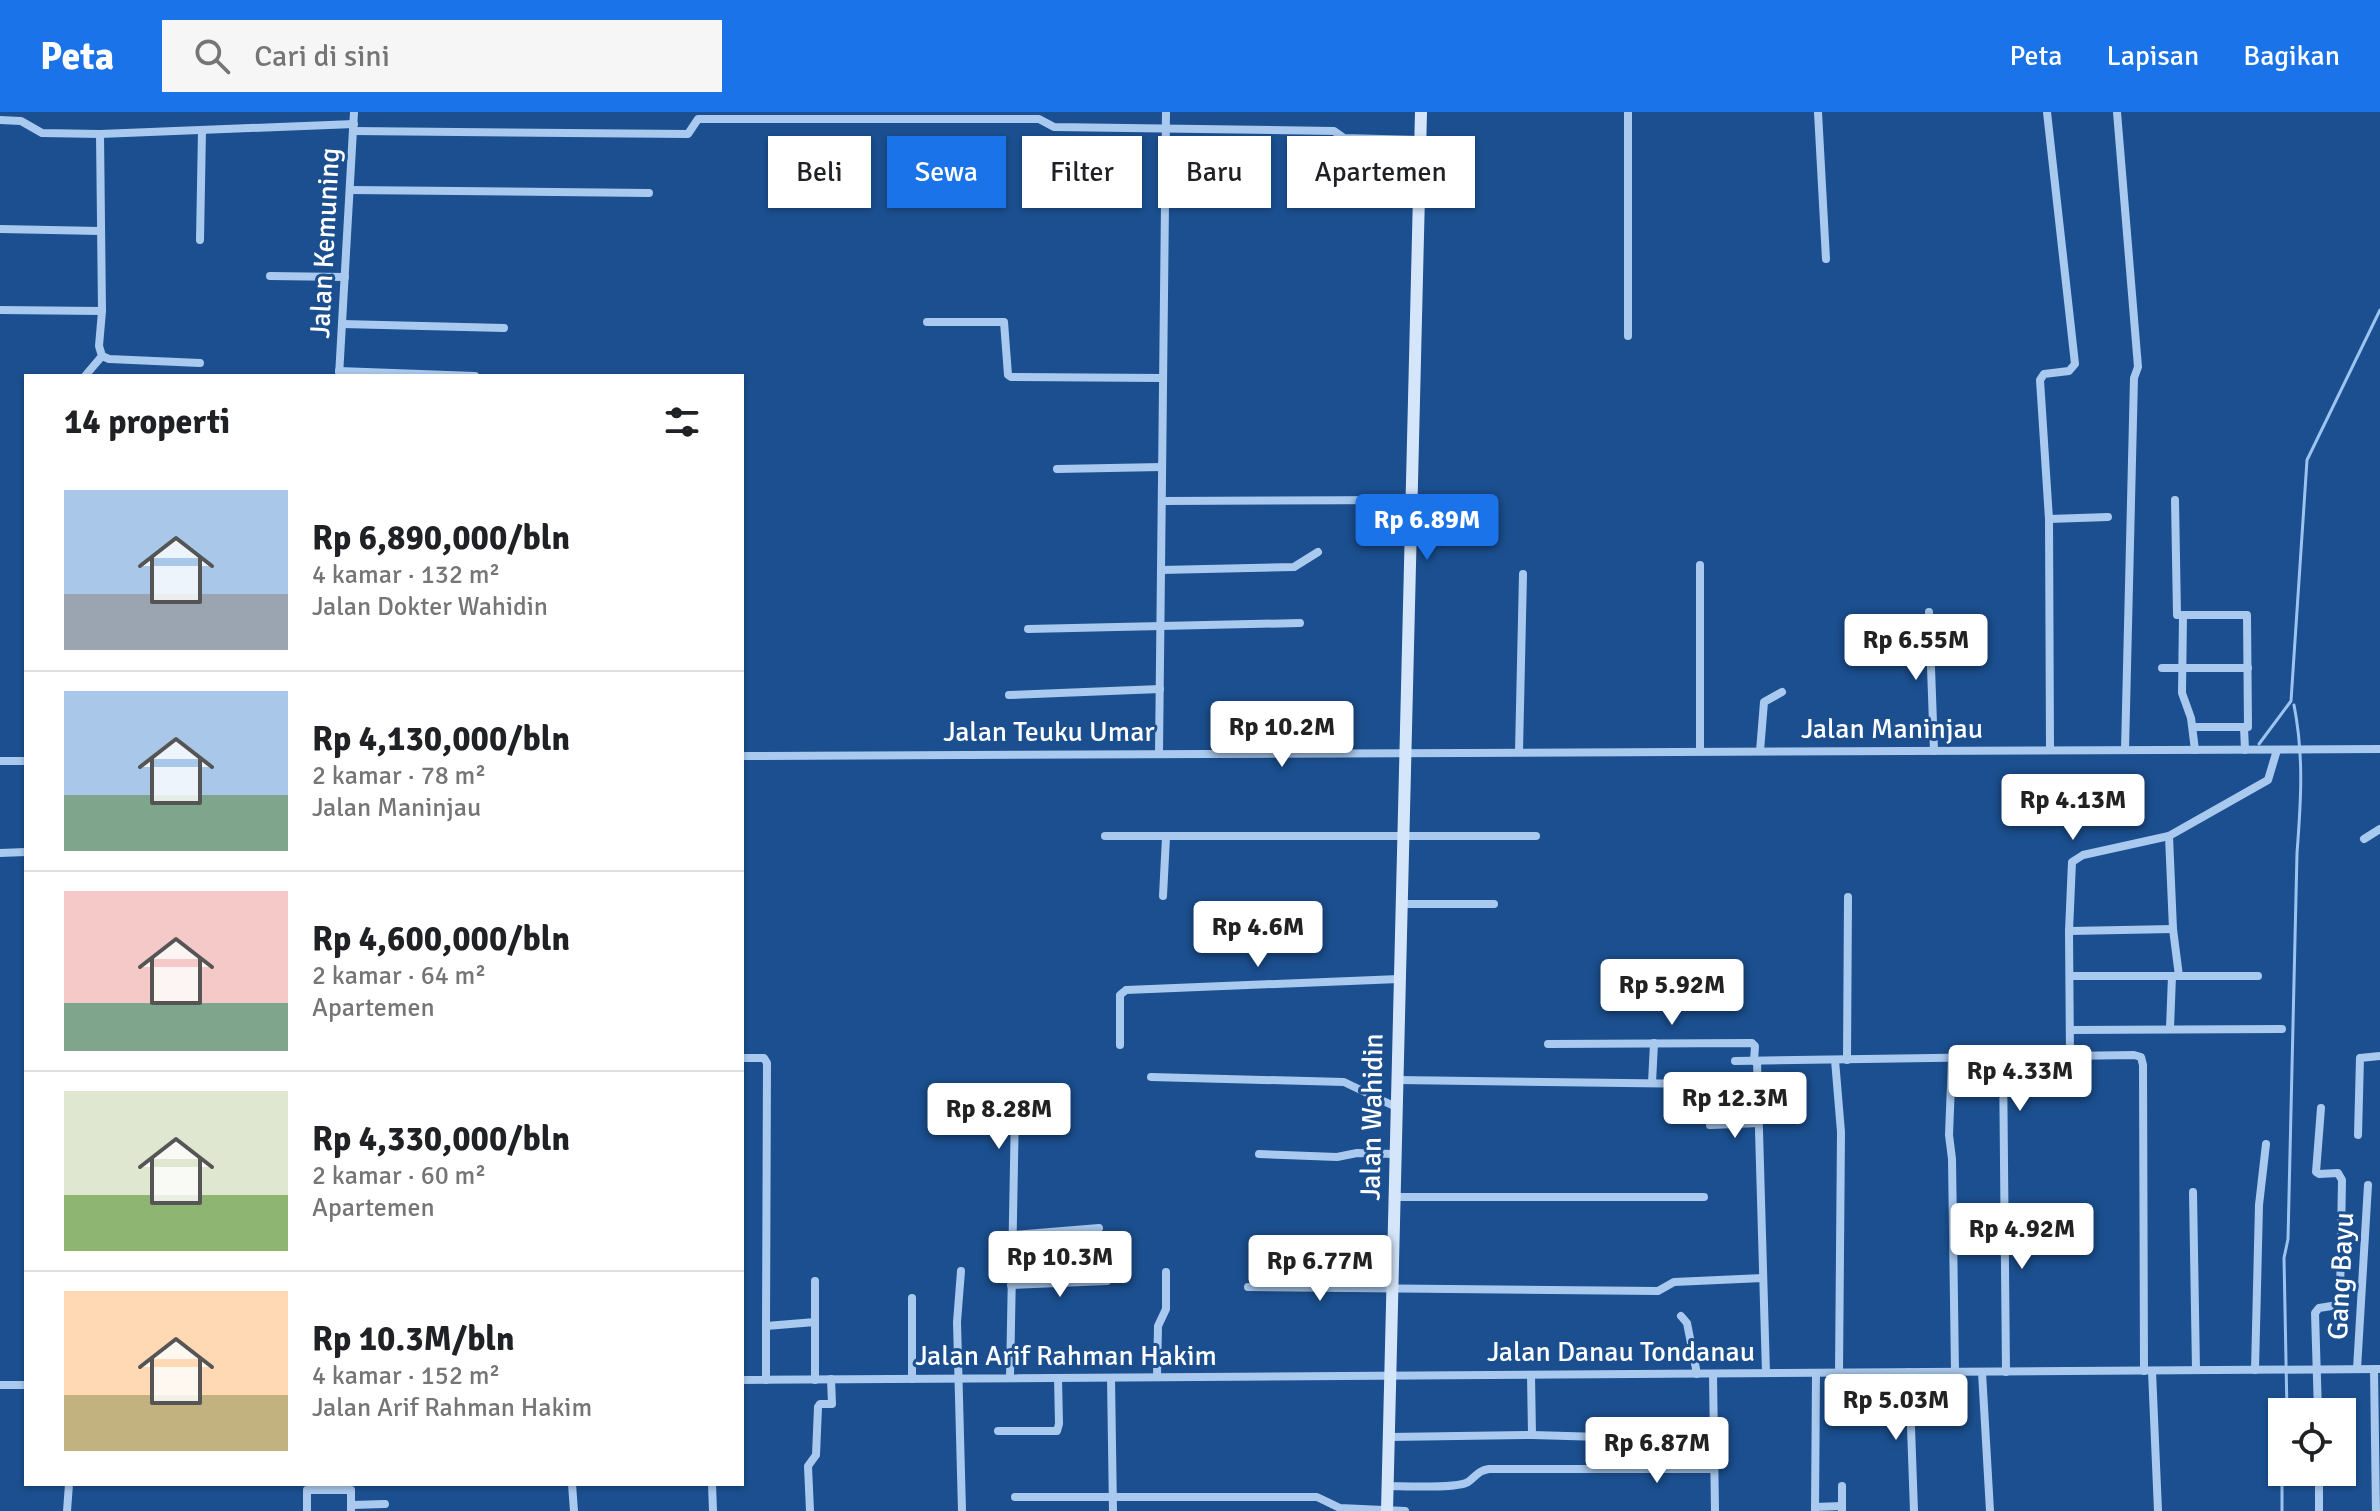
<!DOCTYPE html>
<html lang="id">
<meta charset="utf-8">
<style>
:root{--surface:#fff;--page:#f6f6f6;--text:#202124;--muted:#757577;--line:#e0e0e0;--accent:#1a73e8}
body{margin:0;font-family:Signika,sans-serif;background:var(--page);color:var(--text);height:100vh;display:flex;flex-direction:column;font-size:30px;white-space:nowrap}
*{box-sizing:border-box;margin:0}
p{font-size:26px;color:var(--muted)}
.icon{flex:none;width:44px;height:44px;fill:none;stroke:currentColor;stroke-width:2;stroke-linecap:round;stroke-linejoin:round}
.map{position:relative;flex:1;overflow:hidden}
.sheet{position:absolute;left:24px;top:262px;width:720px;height:1112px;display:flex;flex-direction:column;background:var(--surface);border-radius:0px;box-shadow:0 2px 6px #0004}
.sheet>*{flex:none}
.guide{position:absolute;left:768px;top:24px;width:760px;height:72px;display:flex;gap:16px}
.tools{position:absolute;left:2268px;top:1286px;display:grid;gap:16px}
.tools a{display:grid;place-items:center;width:88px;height:88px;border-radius:0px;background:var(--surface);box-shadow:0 2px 6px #0004;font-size:40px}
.price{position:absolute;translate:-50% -68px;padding:0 18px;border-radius:8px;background:#fff;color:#222;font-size:26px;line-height:52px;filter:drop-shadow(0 2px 4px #0008)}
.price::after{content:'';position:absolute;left:50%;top:48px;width:24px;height:18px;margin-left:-12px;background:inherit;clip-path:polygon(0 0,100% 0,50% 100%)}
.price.current{background:var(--accent);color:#fff}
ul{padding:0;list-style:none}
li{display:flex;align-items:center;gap:24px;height:200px;padding:0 40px}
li+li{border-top:2px solid var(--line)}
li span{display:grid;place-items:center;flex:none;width:224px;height:160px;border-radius:0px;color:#555}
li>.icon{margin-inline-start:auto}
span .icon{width:96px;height:96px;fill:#fffc;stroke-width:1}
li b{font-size:34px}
h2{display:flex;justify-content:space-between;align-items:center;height:96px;padding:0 40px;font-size:34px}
.pill{padding:0 28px;border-radius:0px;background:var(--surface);box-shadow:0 2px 6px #0004;font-size:28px;line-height:72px}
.pill.current{background:var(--accent);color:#fff}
header{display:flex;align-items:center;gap:48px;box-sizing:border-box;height:112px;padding:0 40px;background:var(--accent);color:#fff}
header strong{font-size:38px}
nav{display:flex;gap:44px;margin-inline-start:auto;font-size:28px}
.search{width:560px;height:72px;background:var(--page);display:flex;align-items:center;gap:20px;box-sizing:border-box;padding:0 28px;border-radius:0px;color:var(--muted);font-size:30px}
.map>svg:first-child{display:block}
</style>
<header>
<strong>Peta</strong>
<div class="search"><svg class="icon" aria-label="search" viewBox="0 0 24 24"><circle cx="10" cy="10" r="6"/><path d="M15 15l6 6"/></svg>Cari di sini</div>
<nav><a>Peta</a><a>Lapisan</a><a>Bagikan</a></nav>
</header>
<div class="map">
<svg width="2380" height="1399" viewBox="0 0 2380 1399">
<rect width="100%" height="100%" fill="#1b4f8f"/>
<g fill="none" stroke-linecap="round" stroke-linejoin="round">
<g stroke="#9cc4f0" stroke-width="3">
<polyline points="2259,632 2291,589 2307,348 2380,198"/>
<path d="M2287 1300 2284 1146 2288 1127 2297 741C2301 689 2304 644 2294 593"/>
<polyline points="2282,1399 2282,1360"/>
</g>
<g stroke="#a9c9ee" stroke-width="8">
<polyline points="1818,0 1826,147"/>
<polyline points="2047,0 2075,252 2069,259 2044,262 2040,268 2049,407 2050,638"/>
<polyline points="2117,0 2138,255 2134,266 2125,638"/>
<polyline points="0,8 21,9 42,21 100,22 354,12"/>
<polyline points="353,19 688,22 698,7 1039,7 1054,15 1334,19 1344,26 1421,28"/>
<polyline points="100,22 102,199 99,234 102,244"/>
<polyline points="350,78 649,81"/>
<polyline points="0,117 100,119"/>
<polyline points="200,128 202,18"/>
<polyline points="270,164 345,165"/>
<polyline points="0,198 102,199"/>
<polyline points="927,210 1004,210 1008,263 1011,265 1163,266"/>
<polyline points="342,212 504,216"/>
<polyline points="1628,224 1628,0"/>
<polyline points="102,244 109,247 200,251"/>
<polyline points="339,259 475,264"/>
<polyline points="85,264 102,244"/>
<polyline points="339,264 354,0"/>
<polyline points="1057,357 1162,355"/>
<polyline points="2175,388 2177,503 2247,503 2248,615 2193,615"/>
<polyline points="1162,389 1411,388"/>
<polyline points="2049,407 2108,405"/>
<polyline points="1161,458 1294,455 1318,440"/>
<polyline points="1929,500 1934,639"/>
<polyline points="2183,503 2182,581 2191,606 2195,638"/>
<polyline points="1028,517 1300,511"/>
<polyline points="2162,556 2248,556"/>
<polyline points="1009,583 1160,577"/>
<polyline points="2244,615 2245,638"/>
<polyline points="1519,639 1523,462"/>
<polyline points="1700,639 1700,453"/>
<polyline points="1760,639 1764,590 1782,580"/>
<polyline points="1159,641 1166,0"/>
<polyline points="742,644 2380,637"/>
<polyline points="0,649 26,649"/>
<polyline points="1105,724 1536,724"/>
<polyline points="2169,724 2173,817 2179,864"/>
<polyline points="2364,727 2380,717"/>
<polyline points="0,741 26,740"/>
<polyline points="1163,784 1166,725"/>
<polyline points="1401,792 1494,792"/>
<polyline points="2069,819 2173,817"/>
<polyline points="2070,864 2258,864"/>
<polyline points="2170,916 2172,864"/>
<polyline points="2070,918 2282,917"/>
<polyline points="1548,932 1752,931 1755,934 1754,949"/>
<polyline points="1120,933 1120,883 1126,878 1399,867"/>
<polyline points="2070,944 2069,819 2072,750 2083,743 2169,724 2268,668 2277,638"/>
<polyline points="2003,945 2006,1260"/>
<polyline points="742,946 764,946 767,951 766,1214"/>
<polyline points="1952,946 1949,1023 1952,1047 1955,1260"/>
<polyline points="1835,948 1841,1020 1839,1261"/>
<polyline points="1847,948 1848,785"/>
<polyline points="1735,949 2134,943 2141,945 2143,953 2144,1259"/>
<polyline points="1757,949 1766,1261"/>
<polyline points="1151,965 1344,970 1396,995"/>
<polyline points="1397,968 1704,972"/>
<polyline points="1652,971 1654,931"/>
<polyline points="1710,1013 1759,1011"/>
<polyline points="2358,1023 2360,946 2380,944"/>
<polyline points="1259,1042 1337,1045 1357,1041 1395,1042"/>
<polyline points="2193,1080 2196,1258"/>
<polyline points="1394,1085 1704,1085"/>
<polyline points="1012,1123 1099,1116"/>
<polyline points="961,1159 957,1210 962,1399"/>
<polyline points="815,1169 815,1268"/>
<polyline points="1011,1173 1107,1169"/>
<polyline points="1248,1175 1658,1179 1674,1170 1763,1166"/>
<polyline points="912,1186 912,1267"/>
<polyline points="1681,1204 1687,1211 1697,1262"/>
<polyline points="2357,1257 2368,1073"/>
<polyline points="2374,1257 2376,1399"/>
<polyline points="2255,1258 2259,1093 2266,1032"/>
<polyline points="2152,1259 2158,1399"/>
<polyline points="1909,1260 1914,1399"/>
<polyline points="1982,1260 1990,1399"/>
<polyline points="1713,1262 1715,1399"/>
<polyline points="1531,1263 1532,1323"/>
<polyline points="1157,1265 1158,1214 1166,1197 1166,1160"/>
<polyline points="1010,1266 1015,998"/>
<polyline points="1111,1266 1113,1399"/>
<polyline points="742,1268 2380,1257"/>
<polyline points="766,1268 766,1214 815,1210"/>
<polyline points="0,1273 26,1273"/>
<polyline points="2318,1300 2315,1201 2319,1196 2338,1193 2340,1186 2342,1068 2338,1061 2319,1062 2316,1060 2321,996"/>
<polyline points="998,1319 1057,1319 1059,1312 1058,1266"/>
<polyline points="1389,1325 1532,1323 1673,1327"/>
<polyline points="572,1372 574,1399"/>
<polyline points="712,1372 713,1399"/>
<path d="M1388 1374C1403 1374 1456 1377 1468 1370 1477 1364 1477 1359 1489 1357H1714"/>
<polyline points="1842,1374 1842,1398"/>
<polyline points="1015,1385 1317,1385 1340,1396 1405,1399"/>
<polyline points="351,1393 385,1392"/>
<polyline points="1815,1395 1842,1394"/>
<polyline points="67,1399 69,1372"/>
<polyline points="307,1399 307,1378 351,1378 351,1399"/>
<polyline points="810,1399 808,1354 816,1343 818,1295 820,1292 832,1292 831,1267"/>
<polyline points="1815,1399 1816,1261"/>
<polyline points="2319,1399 2319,1360"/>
</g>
<polyline stroke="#d6e6fa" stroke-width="12" points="1387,1399 1421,0"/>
</g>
<g text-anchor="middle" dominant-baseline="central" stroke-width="6" stroke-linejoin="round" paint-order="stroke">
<g font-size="28" fill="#fff" stroke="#1b4f8f">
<text transform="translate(325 131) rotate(-87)">Jalan Kemuning</text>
<text x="1892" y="617">Jalan Maninjau</text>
<text x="1049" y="620">Jalan Teuku Umar</text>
<text transform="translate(1372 1005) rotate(-89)">Jalan Wahidin</text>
<text transform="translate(2341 1164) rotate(-87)">Gang Bayu</text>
<text x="1621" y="1240">Jalan Danau Tondanau</text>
<text x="1066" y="1244">Jalan Arif Rahman Hakim</text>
</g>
</g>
</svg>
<div class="tools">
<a><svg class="icon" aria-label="locate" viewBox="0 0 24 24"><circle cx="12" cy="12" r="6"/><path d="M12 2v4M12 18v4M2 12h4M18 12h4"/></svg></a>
</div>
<b class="price current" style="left:1427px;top:450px">Rp 6.89M</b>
<b class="price" style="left:1916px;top:570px">Rp 6.55M</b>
<b class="price" style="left:1282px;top:657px">Rp 10.2M</b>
<b class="price" style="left:2073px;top:730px">Rp 4.13M</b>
<b class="price" style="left:1258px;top:857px">Rp 4.6M</b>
<b class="price" style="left:1672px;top:915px">Rp 5.92M</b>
<b class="price" style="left:2020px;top:1001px">Rp 4.33M</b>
<b class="price" style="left:1735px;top:1028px">Rp 12.3M</b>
<b class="price" style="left:999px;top:1039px">Rp 8.28M</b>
<b class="price" style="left:2022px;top:1159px">Rp 4.92M</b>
<b class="price" style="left:1060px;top:1187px">Rp 10.3M</b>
<b class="price" style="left:1320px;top:1191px">Rp 6.77M</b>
<b class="price" style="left:1896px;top:1330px">Rp 5.03M</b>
<b class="price" style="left:1657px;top:1373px">Rp 6.87M</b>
<div class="guide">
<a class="pill">Beli</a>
<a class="pill current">Sewa</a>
<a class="pill">Filter</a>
<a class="pill">Baru</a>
<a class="pill">Apartemen</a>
</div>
<section class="sheet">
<h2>14 properti<svg class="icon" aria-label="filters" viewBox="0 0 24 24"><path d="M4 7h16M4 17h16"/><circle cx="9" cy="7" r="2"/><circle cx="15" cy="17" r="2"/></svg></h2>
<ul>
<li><span style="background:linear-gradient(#a9c7e8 65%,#9aa5b1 0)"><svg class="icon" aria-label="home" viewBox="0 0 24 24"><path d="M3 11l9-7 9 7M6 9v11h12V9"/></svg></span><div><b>Rp 6,890,000/bln</b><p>4 kamar · 132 m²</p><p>Jalan Dokter Wahidin</p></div></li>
<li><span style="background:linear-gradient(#a9c7e8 65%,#7fa58c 0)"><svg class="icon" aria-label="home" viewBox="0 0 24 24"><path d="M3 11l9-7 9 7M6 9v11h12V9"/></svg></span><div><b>Rp 4,130,000/bln</b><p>2 kamar · 78 m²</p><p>Jalan Maninjau</p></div></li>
<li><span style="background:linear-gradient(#f6c9c9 70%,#7fa58c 0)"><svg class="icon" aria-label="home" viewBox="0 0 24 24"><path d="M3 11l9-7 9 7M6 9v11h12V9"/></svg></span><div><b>Rp 4,600,000/bln</b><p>2 kamar · 64 m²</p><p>Apartemen</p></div></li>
<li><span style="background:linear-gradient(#dfe7d0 65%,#8fb573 0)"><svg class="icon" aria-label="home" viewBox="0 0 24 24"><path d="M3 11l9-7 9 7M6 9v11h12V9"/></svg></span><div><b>Rp 4,330,000/bln</b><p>2 kamar · 60 m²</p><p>Apartemen</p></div></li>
<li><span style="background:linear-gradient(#ffd9b3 65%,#c2b280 0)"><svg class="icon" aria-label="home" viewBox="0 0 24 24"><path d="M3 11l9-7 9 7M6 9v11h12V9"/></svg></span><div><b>Rp 10.3M/bln</b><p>4 kamar · 152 m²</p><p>Jalan Arif Rahman Hakim</p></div></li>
</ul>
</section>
</div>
